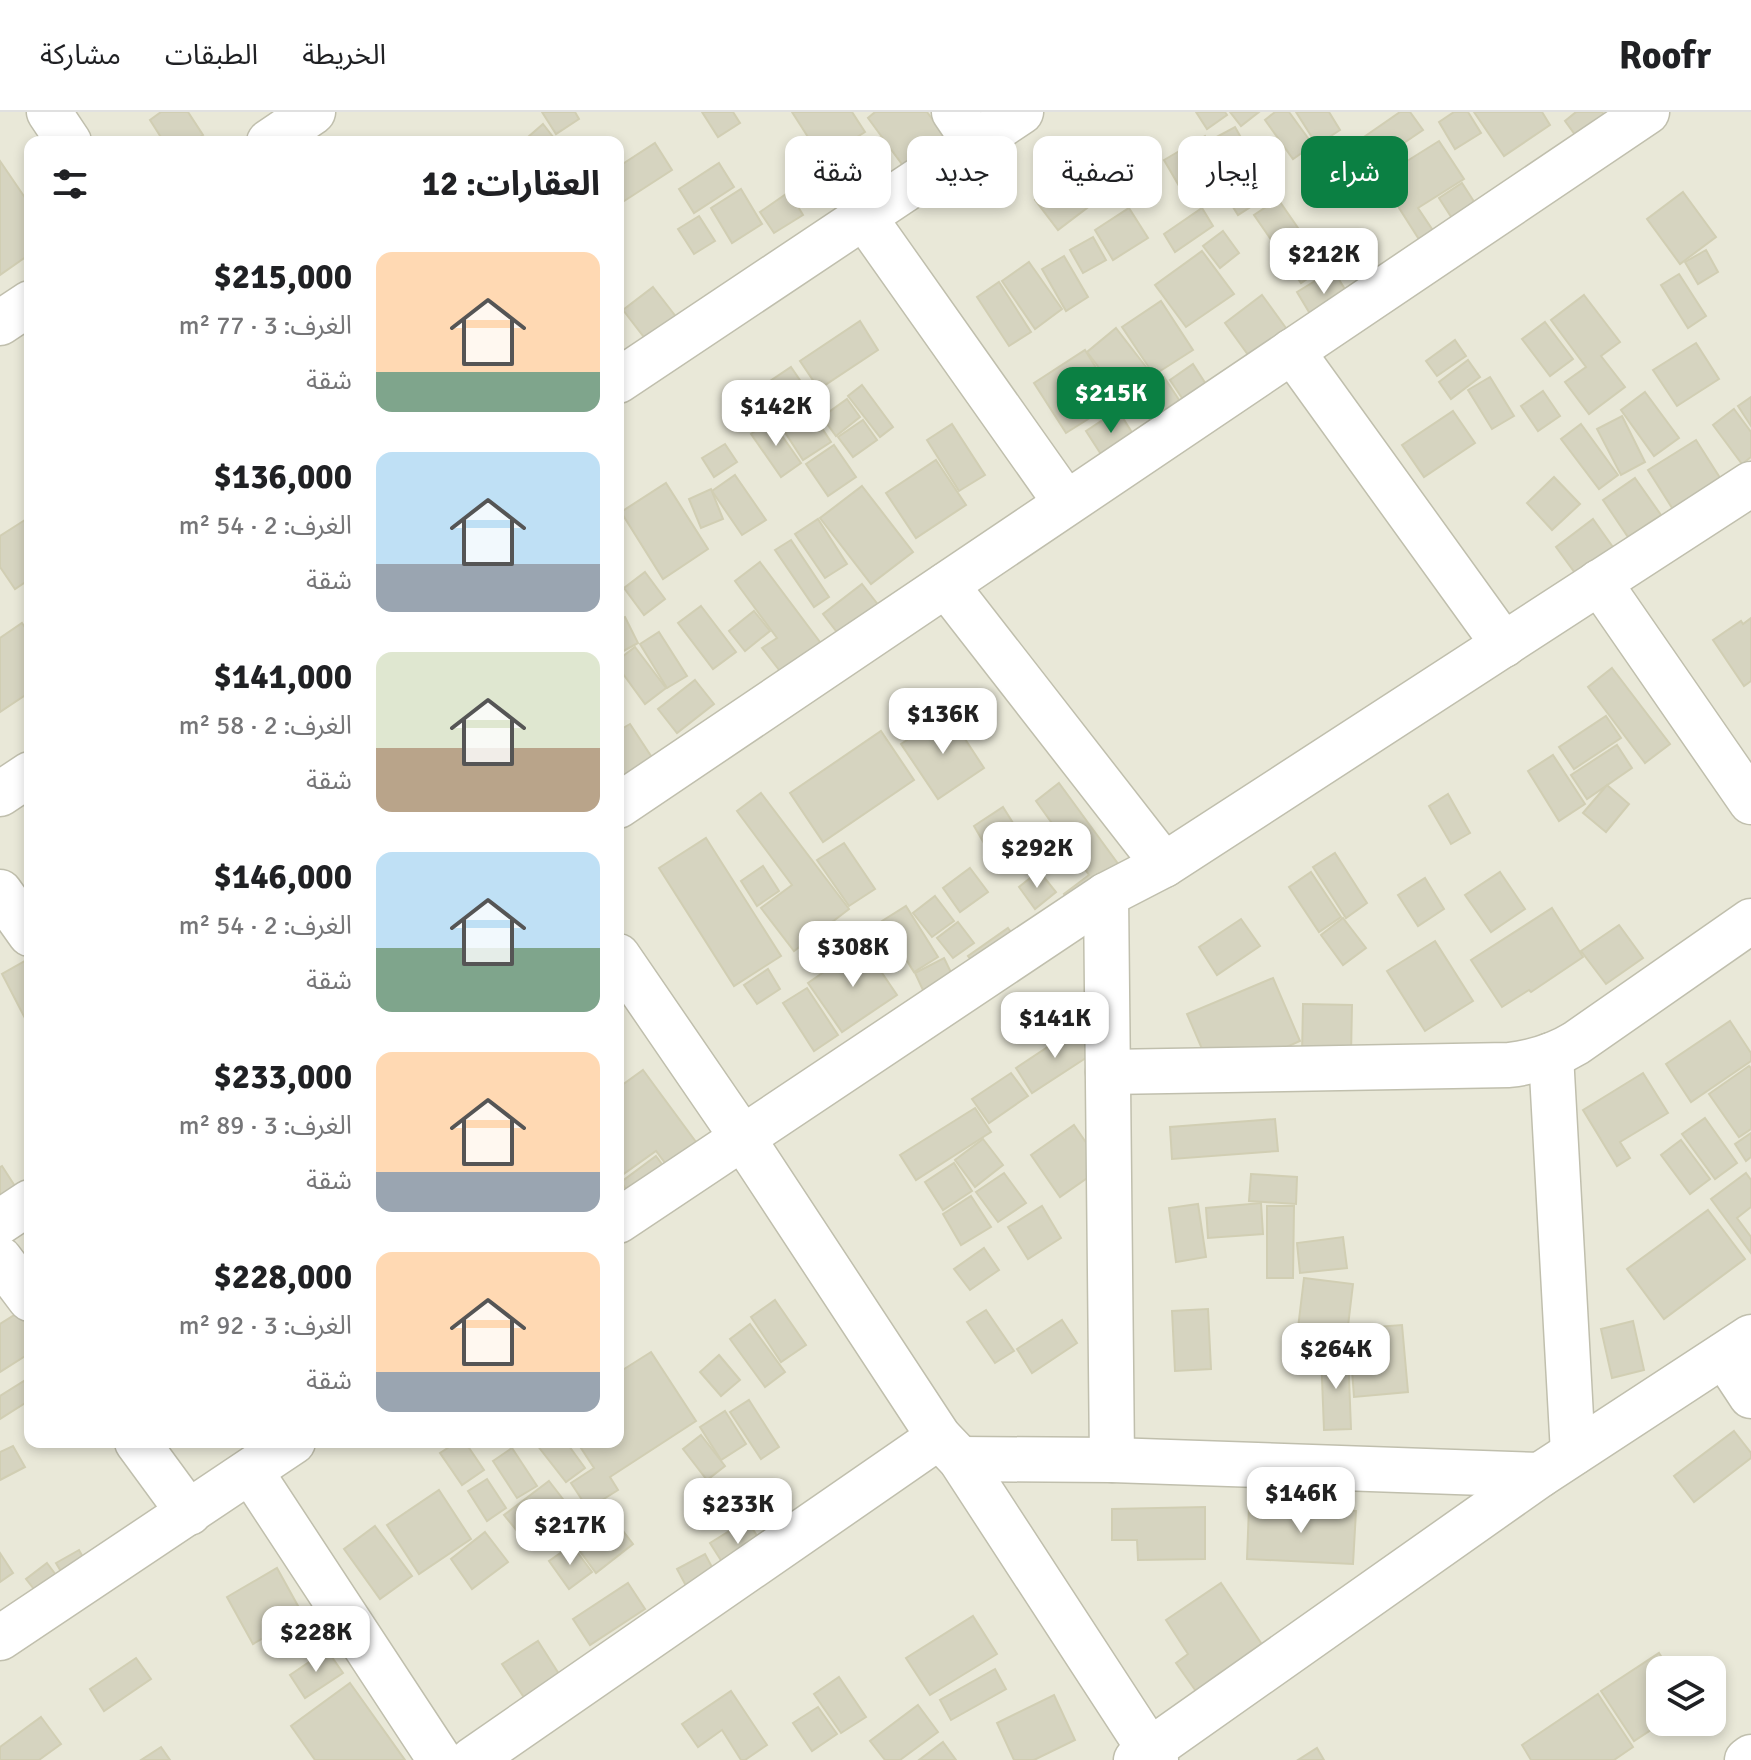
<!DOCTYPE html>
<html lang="ar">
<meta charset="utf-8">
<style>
:root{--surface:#fff;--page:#f2f2f2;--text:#202124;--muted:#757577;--line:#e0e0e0;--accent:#0b8043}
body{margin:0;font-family:Signika,"Noto Sans Arabic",sans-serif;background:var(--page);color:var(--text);direction:rtl;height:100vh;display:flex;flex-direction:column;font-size:30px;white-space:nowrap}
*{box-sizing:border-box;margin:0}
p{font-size:26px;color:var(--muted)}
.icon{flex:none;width:44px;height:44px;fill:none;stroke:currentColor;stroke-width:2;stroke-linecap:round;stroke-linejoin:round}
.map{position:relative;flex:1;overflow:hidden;direction:ltr}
.panel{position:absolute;left:24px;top:24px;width:600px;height:1312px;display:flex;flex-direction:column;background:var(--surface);border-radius:16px;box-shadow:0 4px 12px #0003;direction:rtl}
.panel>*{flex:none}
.banner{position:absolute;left:648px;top:24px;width:760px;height:72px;direction:rtl;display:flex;gap:16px}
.fabs{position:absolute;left:1646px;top:1544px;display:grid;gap:16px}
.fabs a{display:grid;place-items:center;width:80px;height:80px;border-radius:16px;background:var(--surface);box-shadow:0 4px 12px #0003;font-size:40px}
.price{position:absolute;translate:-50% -68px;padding:0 18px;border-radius:16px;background:#fff;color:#222;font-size:26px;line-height:52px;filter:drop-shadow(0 2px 4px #0008)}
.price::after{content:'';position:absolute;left:50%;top:48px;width:24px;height:18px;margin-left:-12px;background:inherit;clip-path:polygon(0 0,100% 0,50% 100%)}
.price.active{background:var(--accent);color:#fff}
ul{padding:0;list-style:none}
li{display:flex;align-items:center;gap:24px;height:200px;padding:0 24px}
li span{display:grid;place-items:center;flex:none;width:224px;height:160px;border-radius:16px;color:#555}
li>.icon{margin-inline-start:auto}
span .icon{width:96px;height:96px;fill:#fffc;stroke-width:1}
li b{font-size:34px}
h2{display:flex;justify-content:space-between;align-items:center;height:96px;padding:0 24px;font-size:34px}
.chip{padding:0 28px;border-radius:16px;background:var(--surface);box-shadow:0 4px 12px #0003;font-size:28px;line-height:72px}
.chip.active{background:var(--accent);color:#fff}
header{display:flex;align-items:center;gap:48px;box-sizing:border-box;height:112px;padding:0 40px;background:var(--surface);border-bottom:2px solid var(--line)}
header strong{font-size:38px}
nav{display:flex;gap:44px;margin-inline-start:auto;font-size:28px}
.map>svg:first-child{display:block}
</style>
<header>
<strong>Roofr</strong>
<nav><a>الخريطة</a><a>الطبقات</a><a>مشاركة</a></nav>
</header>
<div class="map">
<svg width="1751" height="1648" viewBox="0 0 1751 1648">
<rect width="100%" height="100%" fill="#f5f4ea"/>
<path fill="#e9e8d8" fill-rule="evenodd" d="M0 0H1751V1648H0ZM30 30H618V1330H30ZM1660 1558H1712V1610H1660Z"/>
<g fill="#d6d4c0" stroke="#d1ceb3" stroke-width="2">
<polygon points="161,0 188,0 203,23 192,30 164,30 150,8"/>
<polygon points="542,0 575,0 579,7 556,22"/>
<polygon points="702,0 733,0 740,11 718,25"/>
<polygon points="792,0 852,0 865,20 822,47"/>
<polygon points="875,0 927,0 948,29 907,59 868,6"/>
<polygon points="1196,0 1225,0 1227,3 1207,17"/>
<polygon points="1230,0 1259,0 1241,14"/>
<polygon points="1275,0 1289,0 1313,33 1293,47 1265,8"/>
<polygon points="1296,0 1329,0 1340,18 1317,33"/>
<polygon points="1400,0 1410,0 1423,18 1367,56 1351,34"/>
<polygon points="1454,0 1468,0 1481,21 1455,37 1439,10"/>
<polygon points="1474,0 1542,0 1550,13 1504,44"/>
<polygon points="1576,0 1602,0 1613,14 1584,35 1565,9"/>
<polygon points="543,12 557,30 530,30 527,26"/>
<polygon points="1235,15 1252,45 1227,58 1211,28"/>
<polygon points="1205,24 1227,62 1186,86 1164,48"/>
<polygon points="1439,29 1464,67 1418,96 1436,123 1422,132 1380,66"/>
<polygon points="655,31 672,58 618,93 618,55"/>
<polygon points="1347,39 1368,61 1354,75 1332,54"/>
<polygon points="0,49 30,93 30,142 0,163"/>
<polygon points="1085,50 1108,80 1058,118 1035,88"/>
<polygon points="719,51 734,75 694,101 679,77"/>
<polygon points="1245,53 1266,85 1238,103 1218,71"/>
<polygon points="1462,71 1482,102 1459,117 1439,86"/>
<polygon points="741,77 762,112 732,131 711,96"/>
<polygon points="789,80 803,103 774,121 760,100"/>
<polygon points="1683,80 1716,125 1680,152 1647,107"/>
<polygon points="1278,87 1325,155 1301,171 1254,103"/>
<polygon points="1129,96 1148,126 1113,148 1095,118"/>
<polygon points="1202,96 1213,114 1175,140 1164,122"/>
<polygon points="699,104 715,129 694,142 678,117"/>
<polygon points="1223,119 1239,141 1220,156 1203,134"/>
<polygon points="1093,125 1106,148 1083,161 1070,138"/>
<polygon points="1706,138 1718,160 1698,172 1685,150"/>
<polygon points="1202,139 1234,182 1186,215 1155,173"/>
<polygon points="1064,144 1088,185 1066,199 1042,157"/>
<polygon points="1029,150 1062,197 1035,217 1002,169"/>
<polygon points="1333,158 1351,187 1315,210 1297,180"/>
<polygon points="1679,162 1706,204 1688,216 1661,173"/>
<polygon points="999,170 1031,220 1009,234 977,185"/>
<polygon points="653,175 677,206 647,229 623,198"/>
<polygon points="1262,183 1291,223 1254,251 1225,211"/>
<polygon points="1584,183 1620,230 1601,244 1625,275 1589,302 1565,270 1586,255 1551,208"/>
<polygon points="1161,189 1193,238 1154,263 1122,215"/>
<polygon points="860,209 878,238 819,277 800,249"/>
<polygon points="1545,210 1573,247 1550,264 1522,227"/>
<polygon points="1116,216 1153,264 1123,287 1087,240"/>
<polygon points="1455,228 1466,244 1437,264 1426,249"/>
<polygon points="1696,231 1719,267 1677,294 1653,258"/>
<polygon points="1085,238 1117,289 1066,321 1034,271"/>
<polygon points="1468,248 1480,265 1451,287 1439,270"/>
<polygon points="1193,252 1211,280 1188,295 1170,268"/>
<polygon points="791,255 808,280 783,296 767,271"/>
<polygon points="1164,265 1187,300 1157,318 1135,285"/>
<polygon points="1490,265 1514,304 1492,317 1468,278"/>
<polygon points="862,273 893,315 880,325 848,284"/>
<polygon points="1543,279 1560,304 1538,319 1521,294"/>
<polygon points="1645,280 1679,326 1654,344 1621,298"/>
<polygon points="1751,285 1751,314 1738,294"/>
<polygon points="847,287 860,305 836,324 822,305"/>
<polygon points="805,290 831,330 803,348 777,308"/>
<polygon points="1734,297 1751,320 1751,345 1742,352 1713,313"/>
<polygon points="1118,298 1136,327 1104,347 1086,319"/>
<polygon points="1453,299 1475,331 1424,365 1402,333"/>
<polygon points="1622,304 1645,350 1621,363 1597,317"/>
<polygon points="771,308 801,351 781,365 751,322"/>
<polygon points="863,308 877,328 853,345 838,325"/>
<polygon points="952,312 985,363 959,379 927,328"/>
<polygon points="1581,312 1618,363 1599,377 1561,327"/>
<polygon points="1696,328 1722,369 1674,399 1648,358"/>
<polygon points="725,332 737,350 714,365 702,346"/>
<polygon points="834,333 856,365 828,384 806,352"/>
<polygon points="936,348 966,393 916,426 886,381"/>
<polygon points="735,363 766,408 742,423 712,379"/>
<polygon points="1554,365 1580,392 1552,418 1527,391"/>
<polygon points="1635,366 1661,403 1628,425 1603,388"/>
<polygon points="666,371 708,437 663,467 621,400"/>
<polygon points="862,374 913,440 871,472 820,406"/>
<polygon points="711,377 723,407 701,416 689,387"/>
<polygon points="28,406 30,409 30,467 15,477 0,455 0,424"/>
<polygon points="818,407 847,452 825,466 795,422"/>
<polygon points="1593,407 1615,438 1578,465 1556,435"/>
<polygon points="791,428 829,485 814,495 775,438"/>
<polygon points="760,450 826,538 787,568 762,536 777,526 735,469"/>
<polygon points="645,460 665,487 644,503 624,476"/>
<polygon points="862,472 883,499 843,528 823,502"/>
<polygon points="701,494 736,540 713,557 678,511"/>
<polygon points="754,499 770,519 745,539 729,519"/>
<polygon points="625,505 638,531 618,542 618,508"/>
<polygon points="1751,506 1751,569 1744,574 1713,528 1741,509 1743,512"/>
<polygon points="22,511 30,523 30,580 0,600 0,526"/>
<polygon points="659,520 687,564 667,576 640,532"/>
<polygon points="635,535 666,576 645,592 618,555 618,548"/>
<polygon points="1612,556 1670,632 1645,651 1588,575"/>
<polygon points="695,568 714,592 677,621 658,597"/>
<polygon points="948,601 984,656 938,687 901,632"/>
<polygon points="1606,604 1621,626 1574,657 1559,635"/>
<polygon points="630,612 657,653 618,678 618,619"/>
<polygon points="881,619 914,668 823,730 790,681"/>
<polygon points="1617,633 1632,656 1587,687 1571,663"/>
<polygon points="1553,643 1585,692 1559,709 1528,659"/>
<polygon points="1059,671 1127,764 1077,800 1064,782 1089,763 1036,689"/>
<polygon points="1607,673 1629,692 1606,720 1583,701"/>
<polygon points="761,681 849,797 794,839 761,796 792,773 737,699"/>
<polygon points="1448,682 1470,721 1451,732 1429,694"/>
<polygon points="1003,695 1018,719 988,738 974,714"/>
<polygon points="706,726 781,844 734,874 659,756"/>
<polygon points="844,731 875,777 849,794 817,748"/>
<polygon points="1335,741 1367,791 1346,806 1313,755"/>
<polygon points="763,754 779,779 757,794 741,769"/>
<polygon points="970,756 988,780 960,800 943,776"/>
<polygon points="1039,759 1056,780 1035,797 1019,775"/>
<polygon points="1311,760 1341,805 1319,820 1289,775"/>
<polygon points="1500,760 1525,797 1491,820 1465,783"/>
<polygon points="1425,766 1444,797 1418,814 1398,783"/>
<polygon points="935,784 954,809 932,825 913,801"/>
<polygon points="906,794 938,845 914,860 882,809"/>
<polygon points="1552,796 1583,845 1531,880 1529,878 1502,895 1471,848"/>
<polygon points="1343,806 1366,836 1343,853 1321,823"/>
<polygon points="1241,807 1260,834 1217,863 1199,835"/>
<polygon points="958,810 974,831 953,846 937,826"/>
<polygon points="1619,813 1643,846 1606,872 1581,839"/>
<polygon points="1008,816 1022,835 983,864 968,844"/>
<polygon points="1435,829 1473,889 1425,919 1387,859"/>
<polygon points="863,833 897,883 842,920 808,871"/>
<polygon points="944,846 959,877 929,891 915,861"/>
<polygon points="25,849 30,859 30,911 28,912 2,862"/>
<polygon points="768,857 780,877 757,892 744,873"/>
<polygon points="1273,866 1300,929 1215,967 1187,902"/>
<polygon points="807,876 838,923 814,939 783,891"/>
<polygon points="1303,892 1352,893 1351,943 1302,943"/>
<polygon points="1730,909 1751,941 1751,949 1691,990 1666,952"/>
<polygon points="1078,915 1095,940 1032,981 1016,956"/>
<polygon points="1749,954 1751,956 1751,1017 1739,1025 1709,982"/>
<polygon points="643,958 710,1049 680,1071 656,1039 618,1066 618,976"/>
<polygon points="1011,961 1028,984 989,1011 972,987"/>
<polygon points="1643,961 1668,1001 1620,1030 1630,1046 1617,1054 1583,998"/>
<polygon points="975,996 991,1020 916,1068 900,1043"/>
<polygon points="1705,1006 1737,1051 1715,1067 1682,1022"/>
<polygon points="1275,1007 1278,1039 1172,1047 1170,1015"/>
<polygon points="1074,1013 1103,1055 1060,1085 1031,1043"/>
<polygon points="1751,1021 1751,1045 1746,1049 1735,1032"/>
<polygon points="983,1027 1003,1053 975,1075 955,1048"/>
<polygon points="1681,1028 1710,1067 1690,1082 1661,1043"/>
<polygon points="656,1044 676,1071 641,1097 621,1070"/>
<polygon points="954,1051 972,1079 943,1098 925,1070"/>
<polygon points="2,1054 20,1082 0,1095 0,1055"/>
<polygon points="1004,1061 1026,1091 998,1110 976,1080"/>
<polygon points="1746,1061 1751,1068 1751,1095 1737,1106 1751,1125 1751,1141 1711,1087"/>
<polygon points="1251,1062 1297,1065 1296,1092 1249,1089"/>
<polygon points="971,1084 991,1115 961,1133 943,1102"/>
<polygon points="1261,1091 1263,1122 1208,1126 1206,1096"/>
<polygon points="1198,1092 1206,1145 1176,1150 1169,1096"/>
<polygon points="1042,1094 1061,1126 1028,1147 1008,1115"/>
<polygon points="1267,1094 1294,1094 1293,1166 1267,1166"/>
<polygon points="1708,1098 1745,1147 1664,1207 1627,1157"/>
<polygon points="1343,1125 1347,1156 1300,1161 1297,1131"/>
<polygon points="984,1136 999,1158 970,1178 954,1157"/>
<polygon points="1304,1166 1353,1172 1345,1239 1296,1233"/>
<polygon points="775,1188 806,1233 781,1250 751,1205"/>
<polygon points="24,1197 30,1207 30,1241 0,1260 0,1212"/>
<polygon points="1208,1197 1211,1257 1175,1259 1172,1199"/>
<polygon points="986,1198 1014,1239 995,1251 967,1210"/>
<polygon points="1062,1208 1077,1231 1032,1261 1017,1237"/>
<polygon points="1633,1209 1644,1258 1612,1266 1601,1217"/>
<polygon points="750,1212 785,1260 765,1275 730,1227"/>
<polygon points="1402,1213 1408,1280 1354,1285 1349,1217"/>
<polygon points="651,1240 696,1309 610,1365 618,1378 588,1397 571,1371 594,1356 577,1330 618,1330 618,1266 623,1263 621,1259"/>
<polygon points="1348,1240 1351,1317 1324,1318 1321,1241"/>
<polygon points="719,1243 740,1268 721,1284 700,1260"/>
<polygon points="24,1269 30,1279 30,1288 0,1307 0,1284"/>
<polygon points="749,1288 779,1335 761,1347 730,1300"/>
<polygon points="725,1299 746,1332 721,1348 700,1315"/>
<polygon points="1734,1319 1751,1341 1751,1346 1694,1390 1674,1364"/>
<polygon points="701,1323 725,1354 707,1368 683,1337"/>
<polygon points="457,1330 465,1330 484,1358 462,1373 440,1341"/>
<polygon points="541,1330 566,1330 585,1356 566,1370 537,1333"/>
<polygon points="13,1334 25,1355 0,1368 0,1340"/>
<polygon points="512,1336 537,1374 517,1386 493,1349"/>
<polygon points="487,1367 506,1396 487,1409 468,1379"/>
<polygon points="549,1369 566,1391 522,1425 504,1403"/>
<polygon points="439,1378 471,1427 419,1462 387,1413"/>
<polygon points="1205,1395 1205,1447 1138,1448 1137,1428 1112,1428 1112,1397"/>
<polygon points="1249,1395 1356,1399 1353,1452 1247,1447"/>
<polygon points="613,1406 633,1432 596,1461 576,1434"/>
<polygon points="747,1408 766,1438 729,1461 710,1431"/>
<polygon points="375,1414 412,1464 380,1487 344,1437"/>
<polygon points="485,1420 508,1450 472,1477 451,1447"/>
<polygon points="572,1433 592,1460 569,1477 549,1449"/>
<polygon points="79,1438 91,1460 69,1473 56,1451"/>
<polygon points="0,1441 13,1461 0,1470"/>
<polygon points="705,1442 720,1470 692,1485 677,1457"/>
<polygon points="47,1451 65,1475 45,1491 26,1467"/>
<polygon points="277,1456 303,1503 253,1532 227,1485"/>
<polygon points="628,1471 645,1497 590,1533 573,1507"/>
<polygon points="1221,1471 1267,1540 1200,1585 1176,1551 1188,1542 1166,1508"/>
<polygon points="973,1504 997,1542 930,1583 906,1546"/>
<polygon points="538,1529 566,1573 531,1596 502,1552"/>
<polygon points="327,1538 343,1561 305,1586 290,1563"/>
<polygon points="1659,1541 1670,1558 1660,1558 1660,1610 1663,1610 1634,1629 1601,1579"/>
<polygon points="136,1546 151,1567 104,1599 90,1577"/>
<polygon points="995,1557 1006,1577 951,1608 940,1588"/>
<polygon points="839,1565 866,1605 841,1621 814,1582"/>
<polygon points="350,1571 405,1648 315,1648 291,1614"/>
<polygon points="731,1579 767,1633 745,1648 741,1648 722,1618 698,1635 682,1612"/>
<polygon points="1598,1582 1633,1635 1614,1648 1531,1648 1522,1633"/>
<polygon points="1054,1583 1075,1628 1034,1648 1014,1648 997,1611"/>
<polygon points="918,1593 938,1620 900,1648 885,1648 870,1629"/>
<polygon points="818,1595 837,1622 812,1639 793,1611"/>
<polygon points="41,1605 61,1632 39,1648 0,1648 0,1635"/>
<polygon points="943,1630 956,1648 919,1648"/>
<polygon points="161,1635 170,1648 141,1648"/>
<polygon points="1317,1636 1324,1648 1298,1648"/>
</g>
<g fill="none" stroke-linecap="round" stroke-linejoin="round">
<g stroke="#c0bfad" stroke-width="47">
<g id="minor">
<polyline points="49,0 69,30"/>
<polyline points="954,0 975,31"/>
<polyline points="269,30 313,0"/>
<polyline points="864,105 1066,391"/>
<polyline points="0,211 30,191"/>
<polyline points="1292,239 1504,533"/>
<polyline points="618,269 1021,0"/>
<polyline points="1599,470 1751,690"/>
<polyline points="946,473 1164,753"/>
<polyline points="0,682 30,662"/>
<polyline points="618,694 1647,0"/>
<polyline points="0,780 30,822"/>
<polyline points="1106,783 1112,1348"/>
<polyline points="618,844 742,1025 939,1325 960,1347 1156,1648"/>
<polyline points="1551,943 1573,1341"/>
<path d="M1108 960 1509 953C1534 950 1555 944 1576 931L1751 809"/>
<polyline points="618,1109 1106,783 1164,753 1751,372"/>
<polyline points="0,1110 30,1090"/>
<polyline points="0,1147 30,1187"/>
<polyline points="1724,1243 1751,1284"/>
<polyline points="137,1330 189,1401"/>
<polyline points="960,1347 1112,1348 1540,1363"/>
<polyline points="251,1360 440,1648"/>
<polyline points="0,1526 293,1330"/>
<polyline points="472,1648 939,1325"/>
<polyline points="1136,1648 1540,1363 1751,1225"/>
<polyline points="1747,1648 1751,1645"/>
</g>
</g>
<use href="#minor" stroke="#fff" stroke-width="44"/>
</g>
</svg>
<div class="fabs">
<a><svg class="icon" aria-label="layers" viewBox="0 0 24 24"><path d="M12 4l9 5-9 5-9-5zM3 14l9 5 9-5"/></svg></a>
</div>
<b class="price" style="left:1324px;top:184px">$212K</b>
<b class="price active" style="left:1111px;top:323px">$215K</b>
<b class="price" style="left:776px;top:336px">$142K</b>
<b class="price" style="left:943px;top:644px">$136K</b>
<b class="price" style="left:1037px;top:778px">$292K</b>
<b class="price" style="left:853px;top:877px">$308K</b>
<b class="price" style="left:1055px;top:948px">$141K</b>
<b class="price" style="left:1336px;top:1279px">$264K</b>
<b class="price" style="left:1301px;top:1423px">$146K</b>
<b class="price" style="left:738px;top:1434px">$233K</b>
<b class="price" style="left:570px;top:1455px">$217K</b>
<b class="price" style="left:316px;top:1562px">$228K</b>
<div class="banner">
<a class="chip active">شراء</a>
<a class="chip">إيجار</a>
<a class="chip">تصفية</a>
<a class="chip">جديد</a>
<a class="chip">شقة</a>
</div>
<section class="panel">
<h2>العقارات: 12<svg class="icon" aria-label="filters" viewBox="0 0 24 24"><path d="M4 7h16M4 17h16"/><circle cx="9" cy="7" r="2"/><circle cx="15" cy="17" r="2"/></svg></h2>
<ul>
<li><span style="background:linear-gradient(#ffd9b3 75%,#7fa58c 0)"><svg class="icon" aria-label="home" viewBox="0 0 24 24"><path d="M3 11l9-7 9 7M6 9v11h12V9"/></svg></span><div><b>$215,000</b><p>الغرف: 3 · 77 m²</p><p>شقة</p></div></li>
<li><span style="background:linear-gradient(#bfe0f5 70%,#9aa5b1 0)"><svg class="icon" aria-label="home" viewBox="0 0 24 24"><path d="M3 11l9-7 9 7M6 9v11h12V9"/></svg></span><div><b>$136,000</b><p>الغرف: 2 · 54 m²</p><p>شقة</p></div></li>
<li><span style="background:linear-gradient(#dfe7d0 60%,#b9a48a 0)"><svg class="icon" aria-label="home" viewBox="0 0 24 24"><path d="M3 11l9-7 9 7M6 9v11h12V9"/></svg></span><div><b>$141,000</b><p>الغرف: 2 · 58 m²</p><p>شقة</p></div></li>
<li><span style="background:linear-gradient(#bfe0f5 60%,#7fa58c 0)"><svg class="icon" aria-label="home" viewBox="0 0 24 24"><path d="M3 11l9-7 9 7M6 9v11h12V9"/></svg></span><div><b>$146,000</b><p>الغرف: 2 · 54 m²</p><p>شقة</p></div></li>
<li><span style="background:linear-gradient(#ffd9b3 75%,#9aa5b1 0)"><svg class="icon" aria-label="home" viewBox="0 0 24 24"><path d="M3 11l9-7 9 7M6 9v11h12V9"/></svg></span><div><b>$233,000</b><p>الغرف: 3 · 89 m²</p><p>شقة</p></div></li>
<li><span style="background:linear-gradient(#ffd9b3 75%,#9aa5b1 0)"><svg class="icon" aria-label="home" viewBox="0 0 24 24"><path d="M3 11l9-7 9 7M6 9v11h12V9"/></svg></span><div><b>$228,000</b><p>الغرف: 3 · 92 m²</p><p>شقة</p></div></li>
</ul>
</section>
</div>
